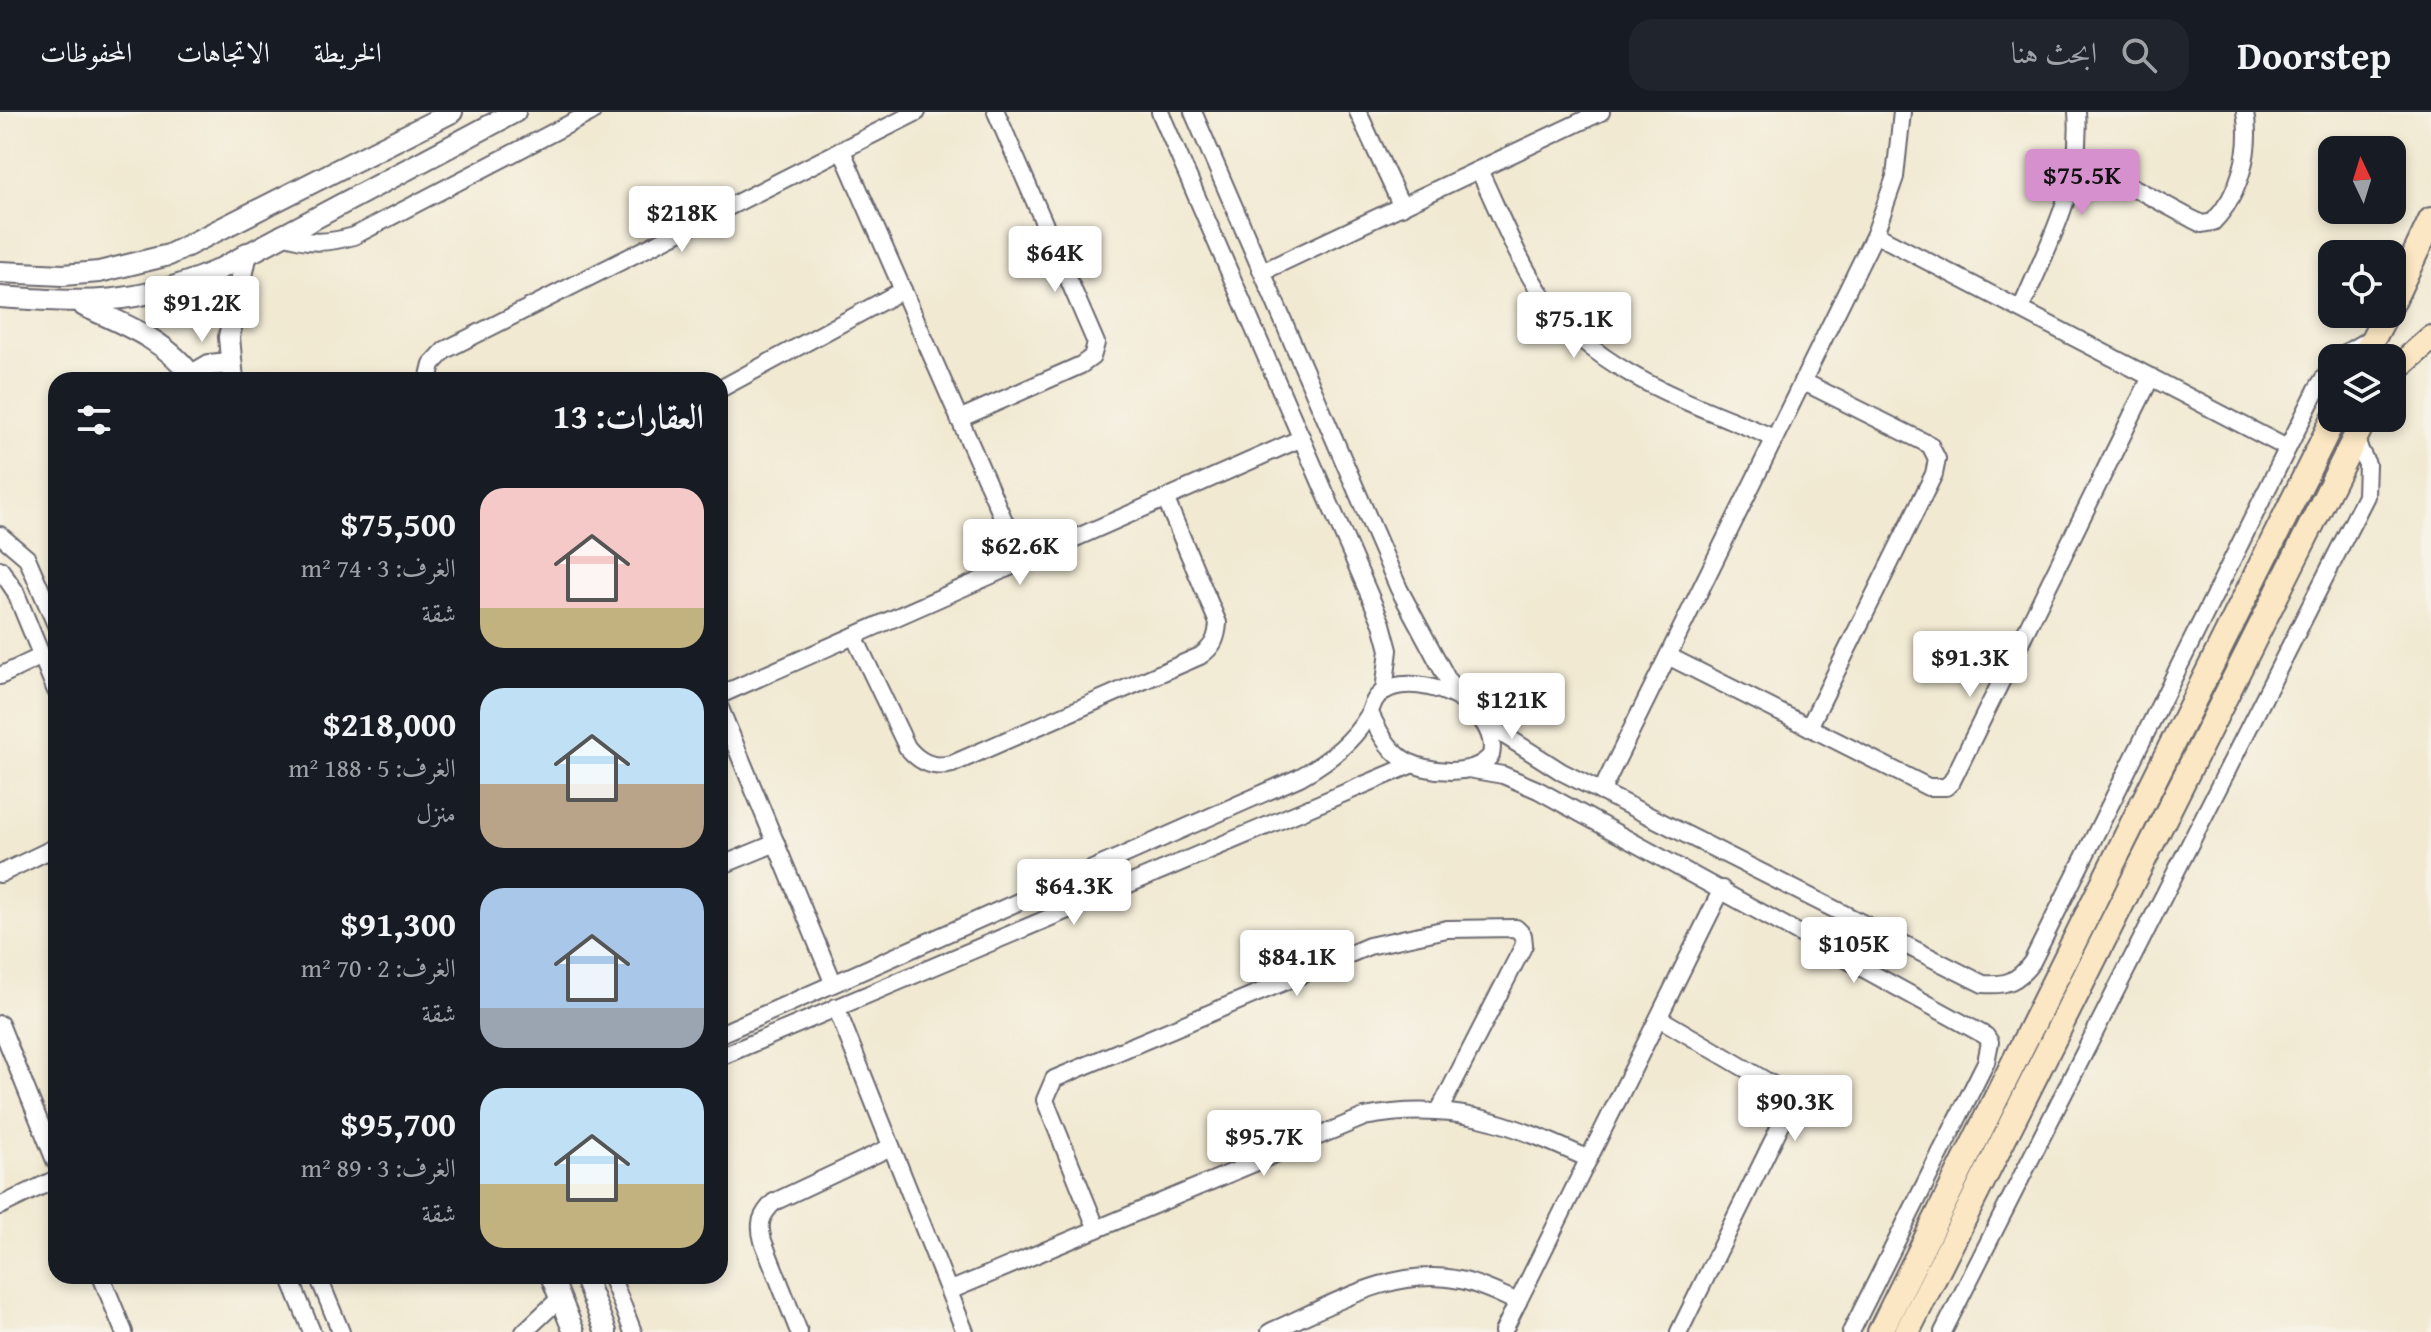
<!DOCTYPE html>
<html lang="ar">
<meta charset="utf-8">
<style>
:root{--surface:#171b24;--page:#20242c;--text:#f1f3f6;--muted:#9ea1a6;--line:#363941;--accent:#d690ce}
body{margin:0;font-family:"Gentium Book Plus",Amiri,serif;background:var(--page);color:var(--text);direction:rtl;height:100vh;display:flex;flex-direction:column;font-size:30px;white-space:nowrap}
*{box-sizing:border-box;margin:0}
p{font-size:26px;color:var(--muted)}
.icon{flex:none;width:44px;height:44px;fill:none;stroke:currentColor;stroke-width:2;stroke-linecap:round;stroke-linejoin:round}
.map{position:relative;flex:1;overflow:hidden;direction:ltr}
.details{position:absolute;left:48px;top:260px;width:680px;height:912px;display:flex;flex-direction:column;background:var(--surface);border-radius:24px;box-shadow:0 4px 12px #0003;direction:rtl}
.details>*{flex:none}
.needle{width:52px;rotate:356deg}
.tools{position:absolute;left:2318px;top:24px;display:grid;gap:16px}
.tools a{display:grid;place-items:center;width:88px;height:88px;border-radius:16px;background:var(--surface);box-shadow:0 4px 12px #0003;font-size:40px}
.price{position:absolute;translate:-50% -68px;padding:0 18px;border-radius:8px;background:#fff;color:#222;font-size:26px;line-height:52px;filter:drop-shadow(0 2px 4px #0008)}
.price::after{content:'';position:absolute;left:50%;top:48px;width:24px;height:18px;margin-left:-12px;background:inherit;clip-path:polygon(0 0,100% 0,50% 100%)}
.price.current{background:var(--accent);color:#111}
ul{padding:0;list-style:none}
li{display:flex;align-items:center;gap:24px;height:200px;padding:0 24px}
li span{display:grid;place-items:center;flex:none;width:224px;height:160px;border-radius:24px;color:#555}
li>.icon{margin-inline-start:auto}
span .icon{width:96px;height:96px;fill:#fffc;stroke-width:1}
li b{font-size:34px}
h2{display:flex;justify-content:space-between;align-items:center;height:96px;padding:0 24px;font-size:34px}
header{display:flex;align-items:center;gap:48px;box-sizing:border-box;height:112px;padding:0 40px;background:var(--surface);border-bottom:2px solid var(--line)}
header strong{font-size:38px}
nav{display:flex;gap:44px;margin-inline-start:auto;font-size:28px}
.search{width:560px;height:72px;background:var(--page);display:flex;align-items:center;gap:20px;box-sizing:border-box;padding:0 28px;border-radius:24px;color:var(--muted);font-size:30px}
.map>svg:first-child{display:block}
</style>
<header>
<strong>Doorstep</strong>
<div class="search"><svg class="icon" aria-label="search" viewBox="0 0 24 24"><circle cx="10" cy="10" r="6"/><path d="M15 15l6 6"/></svg>ابحث هنا</div>
<nav><a>الخريطة</a><a>الاتجاهات</a><a>المحفوظات</a></nav>
</header>
<div class="map">
<svg width="2431" height="1220" viewBox="0 0 2431 1220">
<rect width="100%" height="100%" fill="#f7f3e8"/>
<filter id="ink" filterUnits="userSpaceOnUse"><feTurbulence type="fractalNoise" baseFrequency=".0125" numOctaves="2"/><feDisplacementMap in="SourceGraphic" scale="16" xChannelSelector="R" yChannelSelector="G"/><feConvolveMatrix kernelMatrix="1 2 1 2 8 2 1 2 1" color-interpolation-filters="sRGB"/></filter>
<filter id="wash" filterUnits="userSpaceOnUse"><feTurbulence type="fractalNoise" baseFrequency=".006" numOctaves="4" result="noise"/><feDisplacementMap in="SourceGraphic" scale="32" xChannelSelector="R" yChannelSelector="G"/><feGaussianBlur stdDeviation="1.8" result="paint"/><feColorMatrix in="noise" values="0 0 0 0 0 0 0 0 0 0 0 0 0 0 0 0 0 1.4 0 .05"/><feComposite in="paint" operator="in"/></filter>
<g filter="url(#wash)">
<rect width="100%" height="100%" fill="#f1e9d2"/>
</g>
<g filter="url(#ink)">
<g fill="none" stroke-linecap="round" stroke-linejoin="round">
<g stroke="#6a6870" stroke-width="20">
<g id="minor">
<polyline points="1160,0 1382,512 1389,538 1384,579"/>
<polyline points="1193,0 1399,477 1457,585"/>
<polyline points="1358,0 1402,95"/>
<polyline points="842,39 1023,452"/>
<path d="M2079 46 2192 107 2202 112 2213 110C2240 82 2252 38 2245 0"/>
<path d="M1479 58C1500 102 1518 150 1546 189 1600 264 1694 291 1774 326"/>
<path d="M281 122C307 132 326 132 354 124L592 0"/>
<polyline points="1875,122 2287,336"/>
<polyline points="1264,159 1601,0"/>
<path d="M2021 197C2048 132 2083 72 2077 0"/>
<polyline points="2337,246 2373,225"/>
<polyline points="428,268 432,252 445,238 917,0"/>
<polyline points="1802,269 1930,333 1937,347 1934,362 1809,615"/>
<polyline points="720,277 903,178"/>
<polyline points="959,307 1081,253 1092,245 1096,231 996,0"/>
<polyline points="0,423 27,446 56,513"/>
<polyline points="0,457 15,479 56,579"/>
<path d="M854 524 907 635C919 650 933 657 952 652L1200 544C1213 535 1217 527 1218 511L1166 388"/>
<polyline points="1668,544 1928,675 1946,675 1952,669 2151,265"/>
<polyline points="0,564 42,544"/>
<polyline points="720,583 1302,326"/>
<polyline points="720,596 833,870"/>
<path d="M1482 609 1562 660 1983 872C2007 874 2018 869 2032 850L2317 277 2332 253"/>
<polyline points="1468,657 1503,663 1538,678 1986,924 1990,930 1986,950 1851,1220"/>
<polyline points="1601,680 1875,122 1895,65 1902,0"/>
<polyline points="720,754 776,731"/>
<polyline points="0,762 56,735"/>
<polyline points="836,895 965,1220"/>
<polyline points="1659,906 1780,977 1788,991 1787,1000 1679,1220"/>
<polyline points="0,912 56,1051"/>
<path d="M720 922 1300 665C1327 650 1352 631 1368 604 1372 597 1372 589 1379 583 1402 561 1456 578 1475 599 1485 611 1495 627 1491 643 1474 666 1425 661 1403 647 1387 636 1378 618 1370 601"/>
<polyline points="720,945 1413,652"/>
<polyline points="0,1094 56,1067"/>
<polyline points="1096,1115 1045,988 1054,967 1369,834 1447,817 1516,816 1523,823 1524,833 1439,999"/>
<polyline points="101,1164 124,1220"/>
<polyline points="289,1164 312,1220"/>
<polyline points="318,1164 341,1220"/>
<polyline points="611,1164 633,1220"/>
<path d="M949 1179 1364 1005C1453 988 1510 1011 1589 1047"/>
<polyline points="524,1220 560,1186"/>
<path d="M799 1220 763 1129C758 1111 761 1103 774 1090L891 1035"/>
<path d="M1270 1220C1328 1195 1394 1153 1460 1168 1480 1172 1499 1182 1518 1190"/>
<polyline points="1503,1220 1722,777"/>
<polyline points="1943,1220 2366,384 2367,352 2354,326"/>
</g>
</g>
<g stroke="#6a6870" stroke-width="24">
<g id="tertiary">
<polyline points="0,160 63,163 99,160 169,143 452,0"/>
<path d="M0 185C86 191 135 194 216 159L515 0"/>
<path d="M84 194C126 213 168 229 195 268"/>
<polyline points="192,263 209,253 229,251"/>
<polyline points="233,268 229,225 247,141"/>
<polyline points="551,1164 574,1220"/>
<polyline points="584,1164 606,1220"/>
</g>
</g>
<g stroke="#6a6870" stroke-width="28">
<g id="secondary">
<polyline points="2392,191 2431,108"/>
<polyline points="2363,246 2386,202"/>
<polyline points="2392,261 2431,226"/>
<polyline points="1880,1220 2334,306"/>
<polyline points="1907,1220 2365,306"/>
</g>
</g>
<use href="#minor" stroke="#fff" stroke-width="16"/>
<use href="#tertiary" stroke="#fff" stroke-width="20"/>
<use href="#secondary" stroke="#fbe7c3" stroke-width="24"/>
</g>
</g>
</svg>
<div class="tools">
<a><svg class="needle" viewBox="-14 -14 28 28"><path d="M0-13l5 13h-10z" fill="#e53935"/><path d="M0 13l5-13h-10z" fill="#9ea1a6"/></svg></a>
<a><svg class="icon" aria-label="locate" viewBox="0 0 24 24"><circle cx="12" cy="12" r="6"/><path d="M12 2v4M12 18v4M2 12h4M18 12h4"/></svg></a>
<a><svg class="icon" aria-label="layers" viewBox="0 0 24 24"><path d="M12 4l9 5-9 5-9-5zM3 14l9 5 9-5"/></svg></a>
</div>
<b class="price current" style="left:2082px;top:105px">$75.5K</b>
<b class="price" style="left:682px;top:142px">$218K</b>
<b class="price" style="left:1055px;top:182px">$64K</b>
<b class="price" style="left:202px;top:232px">$91.2K</b>
<b class="price" style="left:1574px;top:248px">$75.1K</b>
<b class="price" style="left:1020px;top:475px">$62.6K</b>
<b class="price" style="left:1970px;top:587px">$91.3K</b>
<b class="price" style="left:1512px;top:629px">$121K</b>
<b class="price" style="left:1074px;top:815px">$64.3K</b>
<b class="price" style="left:1854px;top:873px">$105K</b>
<b class="price" style="left:1297px;top:886px">$84.1K</b>
<b class="price" style="left:1795px;top:1031px">$90.3K</b>
<b class="price" style="left:1264px;top:1066px">$95.7K</b>
<section class="details">
<h2>العقارات: 13<svg class="icon" aria-label="filters" viewBox="0 0 24 24"><path d="M4 7h16M4 17h16"/><circle cx="9" cy="7" r="2"/><circle cx="15" cy="17" r="2"/></svg></h2>
<ul>
<li><span style="background:linear-gradient(#f6c9c9 75%,#c2b280 0)"><svg class="icon" aria-label="home" viewBox="0 0 24 24"><path d="M3 11l9-7 9 7M6 9v11h12V9"/></svg></span><div><b>$75,500</b><p>الغرف: 3 · 74 m²</p><p>شقة</p></div></li>
<li><span style="background:linear-gradient(#bfe0f5 60%,#b9a48a 0)"><svg class="icon" aria-label="home" viewBox="0 0 24 24"><path d="M3 11l9-7 9 7M6 9v11h12V9"/></svg></span><div><b>$218,000</b><p>الغرف: 5 · 188 m²</p><p>منزل</p></div></li>
<li><span style="background:linear-gradient(#a9c7e8 75%,#9aa5b1 0)"><svg class="icon" aria-label="home" viewBox="0 0 24 24"><path d="M3 11l9-7 9 7M6 9v11h12V9"/></svg></span><div><b>$91,300</b><p>الغرف: 2 · 70 m²</p><p>شقة</p></div></li>
<li><span style="background:linear-gradient(#bfe0f5 60%,#c2b280 0)"><svg class="icon" aria-label="home" viewBox="0 0 24 24"><path d="M3 11l9-7 9 7M6 9v11h12V9"/></svg></span><div><b>$95,700</b><p>الغرف: 3 · 89 m²</p><p>شقة</p></div></li>
</ul>
</section>
</div>
